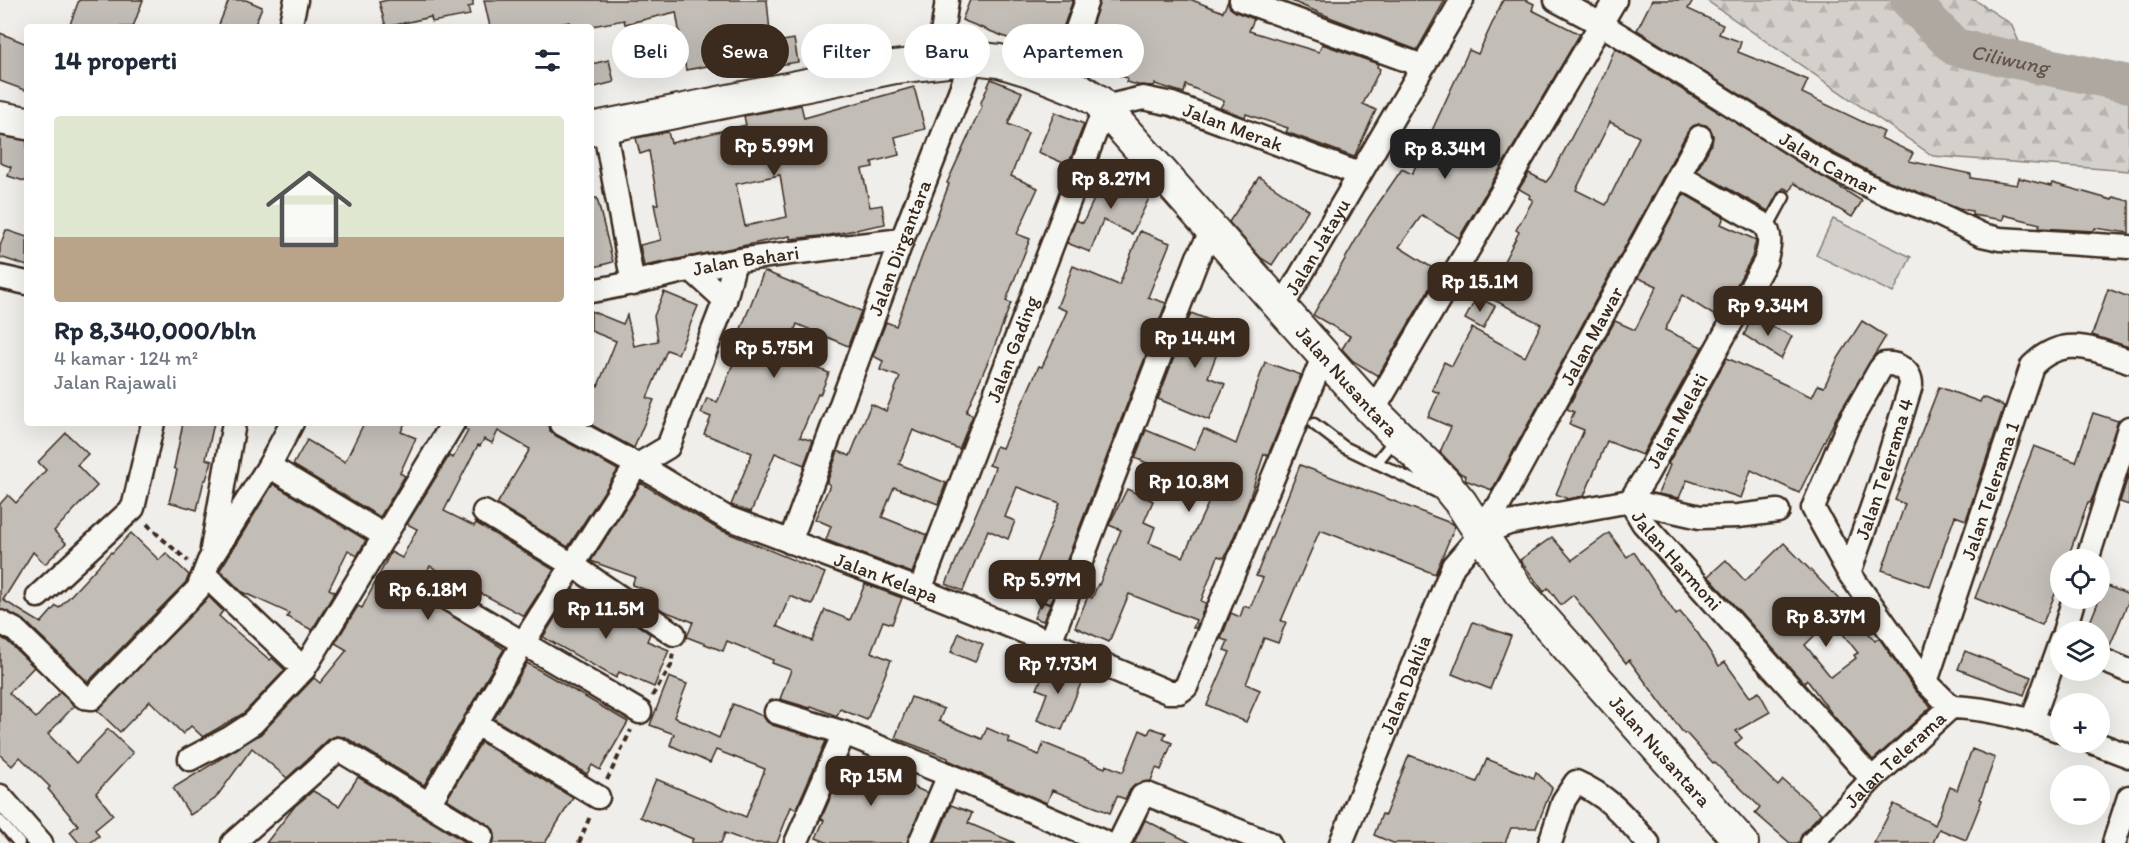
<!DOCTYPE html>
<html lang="id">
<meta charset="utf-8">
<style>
:root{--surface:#fff;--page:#f2f2f3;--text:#1f2937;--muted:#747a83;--line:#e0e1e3;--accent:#3b2a1e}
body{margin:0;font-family:Itim,sans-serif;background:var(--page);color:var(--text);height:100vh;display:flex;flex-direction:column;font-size:22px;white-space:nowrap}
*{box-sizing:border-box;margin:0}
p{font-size:20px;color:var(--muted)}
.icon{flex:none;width:33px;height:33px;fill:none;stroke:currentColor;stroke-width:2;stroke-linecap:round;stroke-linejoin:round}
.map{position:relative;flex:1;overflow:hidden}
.panel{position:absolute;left:24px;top:24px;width:570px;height:402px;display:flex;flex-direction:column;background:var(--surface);border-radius:6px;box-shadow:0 6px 24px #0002}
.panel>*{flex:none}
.hud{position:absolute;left:612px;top:24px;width:570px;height:54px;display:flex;gap:12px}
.controls{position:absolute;left:2050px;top:549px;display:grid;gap:12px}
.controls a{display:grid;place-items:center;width:60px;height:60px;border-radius:50%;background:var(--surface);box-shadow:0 6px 24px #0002;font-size:30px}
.price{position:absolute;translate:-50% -51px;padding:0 14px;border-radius:12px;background:var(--accent);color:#fff;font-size:20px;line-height:39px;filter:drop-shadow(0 2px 3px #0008)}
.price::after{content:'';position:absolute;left:50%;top:36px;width:18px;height:14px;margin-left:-9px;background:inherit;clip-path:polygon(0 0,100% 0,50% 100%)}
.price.active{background:#222;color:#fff}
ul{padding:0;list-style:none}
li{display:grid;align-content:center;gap:12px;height:318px;padding:0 30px}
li+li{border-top:2px solid var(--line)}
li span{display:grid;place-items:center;height:186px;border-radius:6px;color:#555}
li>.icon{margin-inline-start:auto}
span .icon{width:108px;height:108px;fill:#fffc;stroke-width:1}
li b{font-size:26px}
h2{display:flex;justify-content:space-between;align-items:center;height:72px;padding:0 30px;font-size:26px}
.chip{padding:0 21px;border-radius:27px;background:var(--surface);box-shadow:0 6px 24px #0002;font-size:21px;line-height:54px}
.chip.active{background:var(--accent);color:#fff}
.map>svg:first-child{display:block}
</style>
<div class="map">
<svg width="2129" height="843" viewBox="0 0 2129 843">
<defs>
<pattern id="forest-firs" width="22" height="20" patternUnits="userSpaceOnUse" patternTransform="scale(1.5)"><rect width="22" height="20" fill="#d4d1cc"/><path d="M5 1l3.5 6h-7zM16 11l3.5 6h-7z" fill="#b7b4af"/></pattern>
</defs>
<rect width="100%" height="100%" fill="#efeeea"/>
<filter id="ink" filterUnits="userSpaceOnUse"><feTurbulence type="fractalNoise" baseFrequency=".0167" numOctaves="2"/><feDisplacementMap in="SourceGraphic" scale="12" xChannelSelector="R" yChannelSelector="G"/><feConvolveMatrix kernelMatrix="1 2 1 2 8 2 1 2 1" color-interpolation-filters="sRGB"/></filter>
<g filter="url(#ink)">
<polygon fill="url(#forest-firs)" stroke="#887e75" stroke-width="1.5" points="1706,0 1975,0 2011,24 2020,44 2095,84 2129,89 2129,171 1933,156"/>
<polygon fill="#d4d1cc" stroke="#887e75" stroke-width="1.5" points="1833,219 1911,257 1893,293 1816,255"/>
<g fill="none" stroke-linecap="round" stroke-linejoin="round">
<path stroke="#afa8a1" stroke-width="38" id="s1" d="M1909 0 1955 47 2129 84"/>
</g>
<g fill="#c2bdb7" stroke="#3b2a1e" stroke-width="1.5" fill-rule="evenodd">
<polygon points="79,0 143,0 133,27 69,27"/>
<polygon points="229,0 246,0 262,7 254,27 218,27"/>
<polygon points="388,0 473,0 473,6 468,7 470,15 432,22 431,17 386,27 379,2"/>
<polygon points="484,0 767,0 771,43 794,39 798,62 767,67 765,55 686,70 676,12 625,24 624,20 587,27 571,27 570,22 544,27 490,27"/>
<polygon points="970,0 1073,0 1053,56 962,20"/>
<polygon points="1100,0 1192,0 1223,12 1228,1 1230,8 1236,12 1254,19 1249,31 1319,52 1322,44 1378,64 1377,67 1380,69 1363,104 1376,110 1354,157 1286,132 1288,128 1246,114 1245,117 1220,108 1224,101 1186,85 1184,93 1155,84 1154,86 1138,85 1126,82 1127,78 1080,61"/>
<polygon points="1289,0 1445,0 1417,50 1332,18"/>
<polygon points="1503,0 1526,0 1534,4 1532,10 1580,34 1459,238 1422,215 1399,247 1439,272 1378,376 1353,361 1342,349 1350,336 1313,315 1369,217 1402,169 1412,174 1469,50 1478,54"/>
<polygon points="1652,0 1693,0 1688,9 1723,25 1719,34 1741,42 1738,52 1808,80 1802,93 1884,132 1881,138 1913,153 1909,161 1971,174 1971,178 2017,185 2019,178 2051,186 2052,183 2112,200 2113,197 2129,201 2129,233 2095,228 2094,231 2039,228 2040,224 2004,215 2003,220 1972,215 1972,211 1959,209 1884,179 1832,152 1637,30"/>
<polygon points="0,33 27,44 27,91 0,81"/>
<path d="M1615 48 1862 201 1852 217 1794 183 1790 191 1784 188 1778 193 1768 211 1697 171 1712 143 1713 136 1711 130 1706 125 1699 124 1693 126 1688 131 1492 490 1465 480 1466 476 1460 473 1440 452 1451 427 1428 417 1439 393 1432 390 1444 362 1452 366 1472 328 1525 357 1541 324 1486 296 1519 232 1516 230 1533 200 1529 198 1530 195 1519 189 1529 173 1546 182 1551 176 1604 75ZM1610 122 1639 137 1606 205 1576 190Z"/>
<polygon points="609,60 614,82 591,88 591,64"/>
<polygon points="991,79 1022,92 1008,124 1028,133 1011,176 1038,188 1017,234 1030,239 1006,301 1011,303 993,350 966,412 973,415 959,449 913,430 899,464 946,483 938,504 894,487 882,517 927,535 912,573 826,540 831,526 815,519 830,485 827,483 838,451 850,456 871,404 886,411 900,377 880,370 883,361 873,356 886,322 896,326 949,184 947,183 982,106 980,105"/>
<path d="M914 87 925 129 895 137 899 155 872 162 873 167 862 169 870 207 882 205 885 224 830 235 790 239V236L644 266 640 245 661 240 654 204H658L649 151 640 154 636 138 668 132 671 143 746 125 744 116 801 105 804 118ZM780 175 787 217 745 226 736 184Z"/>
<polygon points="1055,112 1084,124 1068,165 1038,152"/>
<polygon points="0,136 27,141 27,182 8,176 11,167 0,163"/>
<polygon points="1107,171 1152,192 1132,234 1103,220 1090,252 1067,243 1076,220 1083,223"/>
<polygon points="1259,177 1308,210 1272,265 1261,258 1229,222"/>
<polygon points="1684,194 1724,217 1721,224 1756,240 1752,257 1735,288 1733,287 1715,316 1682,295 1665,330 1702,347 1642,455 1607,441 1584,496 1568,499 1556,494 1584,430 1569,424 1574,412 1567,409 1615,321 1635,330 1657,286 1638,278"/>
<polygon points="591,198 597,198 613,262 591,268"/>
<polygon points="6,230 27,237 27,266 0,257 0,246"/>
<polygon points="1140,231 1170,243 1148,297 1166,303 1050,604 1031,596 1043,566 1036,563 1060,503 1017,487 1005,517 1015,521 1008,539 988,530 963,591 946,584 992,476 995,467 989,465 996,446 1002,448 1039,366 1042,367 1067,311 1057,307 1073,266 1119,285"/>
<polygon points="764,271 861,311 848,346 797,324 785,355 829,373 820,395 818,394 800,437 813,441 804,465 775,453 751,512 731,505 752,453 704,434 711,417 701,413 707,398 717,402 722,392 734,361 729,359"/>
<polygon points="2108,289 2129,297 2129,347 2092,335"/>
<polygon points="664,292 698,306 678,354 667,350 647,398 654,400 634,448 588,423 591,423 591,382 598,386 616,341 591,331 591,311 623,324 627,315 634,346 658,341 654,316"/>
<polygon points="1477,297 1495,306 1483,329 1465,319"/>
<polygon points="1191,313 1227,327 1208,377 1225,384 1209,420 1158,399"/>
<polygon points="1752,317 1792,336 1781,359 1744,335"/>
<polygon points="1862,321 1886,336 1836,418 1799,493 1751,470 1741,498 1687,480 1679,498 1658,494 1670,465 1668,464 1727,358 1812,397 1818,385 1824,387 1837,360"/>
<polygon points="1265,362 1301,375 1268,455 1264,454 1247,506 1229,548 1224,558 1218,556 1201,601 1206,603 1196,628 1193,628 1196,620 1129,594 1109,642 1075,627 1088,596 1092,598 1098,584 1099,585 1121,530 1109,525 1127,489 1153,501 1144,522 1155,527 1149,543 1183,557 1214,491 1135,458 1146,430 1194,450 1204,429 1236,444"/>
<polygon points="1939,387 1980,402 1982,397 2004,406 1966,520 1955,516 1930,587 1882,570 1905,504 1895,500"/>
<polygon points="2093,413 2118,421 2094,494 2090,503 2088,502 2067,560 2061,560 2061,580 2042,625 1975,598 2034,446 2076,462"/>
<polygon points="183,423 214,423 206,459 212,461 206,480 204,480 197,510 169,502 177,470 174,468"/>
<polygon points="364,423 405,423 401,432 416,438 400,473 405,476 380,517 293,465 307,440 345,462"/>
<polygon points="466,423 549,423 550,431 556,436 618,470 568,547 497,504 530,449 498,431 492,443 484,439 480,446 478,445 444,511 474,526 476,523 554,570 524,616 430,566 417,589 425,593 427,600 504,649 424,785 345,737 336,736 329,739 287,778 252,748 215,799 190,815 173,788 261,734 314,678 320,683 347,650 335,643 358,606 362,608 391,552 402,558 417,529 407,524 449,456 453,458 468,431 465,429"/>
<polygon points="66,433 88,454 77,465 97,486 54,531 66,543 45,564 33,552 3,600 41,623 56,606 59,608 111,552 112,553 131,533 159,560 166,553 189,575 186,582 88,682 24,620 0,609 0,504 8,495 16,503 46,470 38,462"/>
<polygon points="1300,465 1453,524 1455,526 1435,574 1320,530 1281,621 1286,622 1278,643 1264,638 1246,684 1260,690 1246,722 1207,705 1230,652 1224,650 1228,641 1221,639 1231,613 1240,617 1244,606 1250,608 1263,578 1256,576"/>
<polygon points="2129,473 2129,505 2120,502"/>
<polygon points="641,483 718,529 825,573 812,605 790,596 777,626 812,641 825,610 850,620 865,584 902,598 892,624 883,621 871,652 891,660 867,720 840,709 837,716 811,706 810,708 780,699 791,670 772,663 773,660 727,641 723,651 687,637 693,622 664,611 643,597 646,590 632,585 635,577 591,561"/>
<polygon points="273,484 366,540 357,556 348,550 329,589 335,592 312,630 287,617 289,613 242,592 220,570"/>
<polygon points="1609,533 1627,557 1634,552 1676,615 1680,612 1697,632 1719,666 1725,662 1750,697 1759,692 1770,712 1736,731 1742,738 1735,744 1778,786 1783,780 1821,813 1802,834 1799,843 1790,843 1755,813 1760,807 1714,762 1713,763 1686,733 1684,734 1629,660 1626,663 1573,595 1561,605 1548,588 1544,592 1520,560 1552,537 1572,560"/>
<path d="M1784 543 1854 615 1875 641 1879 638 1915 690 1931 707 1873 760 1832 714 1807 680 1804 683 1708 576 1726 560 1745 581ZM1831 619 1858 653 1854 655 1856 658 1831 677 1805 645Z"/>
<polygon points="2105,585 2129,595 2129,600 2109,648 2100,646 2100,632 2086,632"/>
<polygon points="573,589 633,622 650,634 647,641 669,650 654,687 619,672 616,678 543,637"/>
<polygon points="209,597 223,611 219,616 231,627 270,660 272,658 285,670 244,713 203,737 191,726 183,734 150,701 120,732 97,710"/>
<polygon points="1041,601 1050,605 1043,621 1034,618"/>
<polygon points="1473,622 1511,636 1490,689 1452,674"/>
<polygon points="959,633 983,644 975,662 951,652"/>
<polygon points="0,637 7,641 34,667 9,693 36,718 60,692 74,706 48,734 76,763 108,729 133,753 96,793 113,815 95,830 99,836 90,843 79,843 70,832 78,825 48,789 50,787 20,757 12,766 0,755"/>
<polygon points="1965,651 2031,677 2024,695 1958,669"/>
<polygon points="527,663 628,722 600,770 592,765 587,774 494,719"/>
<polygon points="1048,663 1083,678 1062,730 1037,720 1047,693 1037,689"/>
<polygon points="669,677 687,684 674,717 719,738 733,704 763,716 767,722 772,725 826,741 796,809 791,807 777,843 751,843 725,833 721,843 691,843 693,839 640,817 656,779 746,817 765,769 716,750 710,763 670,745 674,734 650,725"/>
<polygon points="911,697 944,709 939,721 982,739 987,728 1010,738 1008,742 1039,755 1044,743 1105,768 1106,765 1123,772 1140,730 1148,734 1151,728 1166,733 1163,739 1172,743 1161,770 1156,768 1151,781 1136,784 1130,790 1125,799 1117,796 1110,813 1052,790 1047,803 948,760 948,758 895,738"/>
<polygon points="481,742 573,798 545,843 493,843 495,836 494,830 489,825 447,799"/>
<polygon points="1972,749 1995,758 1980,799 1982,800 1966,840 1939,829 1933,843 1874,843 1894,804 1935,825 1950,787 1957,790"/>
<polygon points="1409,755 1477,782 1487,759 1534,778 1536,772 1552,788 1536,828 1511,828 1505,843 1393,843 1374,835 1382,814 1385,815"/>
<polygon points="848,758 876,770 878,767 885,767 899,773 896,779 927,793 907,843 829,843 816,838 824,820 821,819"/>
<polygon points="358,777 422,816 467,843 266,843 295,806 313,791 339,806"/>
<polygon points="951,805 972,813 968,823 1015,843 935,843"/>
<polygon points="1145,820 1191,843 1134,843"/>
</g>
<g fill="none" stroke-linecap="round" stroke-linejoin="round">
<g stroke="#3b2a1e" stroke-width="15">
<g id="lane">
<polyline points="1767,228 1784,197"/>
<polyline points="1314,424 1344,447 1439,493"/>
<polyline points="1376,463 1396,438"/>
<polyline points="0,821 19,843"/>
</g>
</g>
<g stroke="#3b2a1e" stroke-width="27">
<g id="street">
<polyline points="1241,0 1423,66"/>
<path id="s2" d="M1556 0 1601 24 1688 77 1825 164 1879 191 1932 211 1982 235 2000 239 2129 247"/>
<polyline points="290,27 296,0"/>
<polyline points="938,61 947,0"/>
<polyline points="1059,81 1087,0"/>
<polyline points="604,126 633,284"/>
<polyline points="691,269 725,300"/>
<polyline points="0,277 27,283"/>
<path id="s3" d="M591 291C639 283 686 269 734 261 790 252 846 247 902 240"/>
<path id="s4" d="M1282 307 1462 0"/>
<polyline points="1373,411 1615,0"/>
<path id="s5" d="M562 424 654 474 725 517 920 590 1050 642 1168 692H1179L1186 687 1324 355"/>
<polyline points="269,466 385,536"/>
<path id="s6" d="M1630 501 1646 476 1765 262C1769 249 1773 235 1763 224L1679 176"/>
<path id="s7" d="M1630 501 1643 523 1872 779"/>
<polyline points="484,512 574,566 674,634"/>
<path id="s8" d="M1475 526 1498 507 1700 137"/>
<path id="s9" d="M790 542 902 240 973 58"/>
<polyline points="212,549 234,423"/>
<polyline points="2087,560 2129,428"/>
<path id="s10" d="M1849 573 1884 473 1911 385C1911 371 1897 362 1884 364L1880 369 1848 425 1813 508 1849 573 1926 682"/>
<polyline points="205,575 304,669"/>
<path id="s11" d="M920 590 1105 107 1143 98 1172 104 1359 174"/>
<polyline points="438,593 640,712"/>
<polyline points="38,596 133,508 153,423"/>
<polyline points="0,622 15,630 84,697 92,698 198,589 209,561 269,466 292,423"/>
<polyline points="2064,632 2074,598"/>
<polyline points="1050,642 1198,257 1213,229"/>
<polyline points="2100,659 2129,671"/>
<path id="s12" d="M1951 707 1926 682 2032 366C2063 334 2093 349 2129 361"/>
<polyline points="776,712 844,733 949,775 1106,843"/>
<polyline points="2032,721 2061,640"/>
<polyline points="475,723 598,797"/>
<polyline points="2092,742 2129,756"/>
<polyline points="190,759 230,738 253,723 304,669 453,423"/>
<polyline points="0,796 41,843"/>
<polyline points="429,804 523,643 636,466 668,447 725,300 735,261"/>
<polyline points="233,843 317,769 338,749 482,836"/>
<polyline points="796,843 844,733"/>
<polyline points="920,843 949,775"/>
<polyline points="1119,843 1142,796 1147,794 1269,843"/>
<path id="s13" d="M1341 843 1453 566 1481 534 1509 523 1630 501 1700 517 1738 516 1778 511"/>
<path d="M1550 843 1564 800 1576 782C1610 797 1624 816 1648 843"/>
<path id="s14" d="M1812 843 1872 779 1951 707C1989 708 2026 718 2061 731"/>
<polyline points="2114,843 2129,797"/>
</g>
</g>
<g stroke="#3b2a1e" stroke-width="36">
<g id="secondary">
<polyline points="0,118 27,123"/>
<path id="s15" d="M591 129 895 67 973 58 999 61 1032 71 1082 91 1098 101 1373 411 1443 481 1461 503 1519 592 1742 843"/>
</g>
</g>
<g stroke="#3b2a1e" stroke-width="4" stroke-dasharray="6 4.5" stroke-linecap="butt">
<polyline points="147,524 159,536 188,561"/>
<polyline points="652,696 671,666 673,652"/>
<polyline points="607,780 631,730"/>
<polyline points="579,843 591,814"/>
</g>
<use href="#lane" stroke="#f6f6f2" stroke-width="10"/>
<use href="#street" stroke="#f6f6f2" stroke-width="22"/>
<use href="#secondary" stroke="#f6f6f2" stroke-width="32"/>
</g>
</g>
<g text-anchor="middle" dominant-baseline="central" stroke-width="6" stroke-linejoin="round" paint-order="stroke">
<g font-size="20" fill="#3b2a1e" stroke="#f6f6f2">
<text stroke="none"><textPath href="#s11" startOffset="651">Jalan Merak</textPath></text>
<text stroke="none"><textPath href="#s2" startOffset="318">Jalan Camar</textPath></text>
<text stroke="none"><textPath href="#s4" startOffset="70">Jalan Jatayu</textPath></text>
<text stroke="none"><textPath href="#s9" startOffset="314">Jalan Dirgantara</textPath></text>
<text stroke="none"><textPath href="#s3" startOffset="158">Jalan Bahari</textPath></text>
<text stroke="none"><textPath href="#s8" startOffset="225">Jalan Mawar</textPath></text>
<text stroke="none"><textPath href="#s11" startOffset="258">Jalan Gading</textPath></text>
<text stroke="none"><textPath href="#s15" startOffset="897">Jalan Nusantara</textPath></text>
<text stroke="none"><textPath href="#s6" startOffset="93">Jalan Melati</textPath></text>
<text stroke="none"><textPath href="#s10" startOffset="110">Jalan Telerama 4</textPath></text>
<text stroke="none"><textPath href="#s12" startOffset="237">Jalan Telerama 1</textPath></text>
<text stroke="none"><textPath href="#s7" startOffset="76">Jalan Harmoni</textPath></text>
<text stroke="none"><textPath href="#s5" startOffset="360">Jalan Kelapa</textPath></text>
<text stroke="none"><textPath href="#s13" startOffset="171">Jalan Dahlia</textPath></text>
<text stroke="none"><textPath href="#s15" startOffset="1383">Jalan Nusantara</textPath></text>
<text stroke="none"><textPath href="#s14" startOffset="118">Jalan Telerama</textPath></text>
</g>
<g font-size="21" font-style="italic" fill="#64564c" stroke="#f6f6f2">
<text stroke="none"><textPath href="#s1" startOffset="122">Ciliwung</textPath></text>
</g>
</g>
</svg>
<div class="controls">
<a><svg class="icon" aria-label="locate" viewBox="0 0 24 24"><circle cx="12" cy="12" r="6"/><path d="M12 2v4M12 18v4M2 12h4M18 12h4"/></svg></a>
<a><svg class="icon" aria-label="layers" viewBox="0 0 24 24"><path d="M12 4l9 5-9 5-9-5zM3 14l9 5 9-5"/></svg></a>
<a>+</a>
<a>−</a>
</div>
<b class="price" style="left:774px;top:177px">Rp 5.99M</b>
<b class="price active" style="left:1445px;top:180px">Rp 8.34M</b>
<b class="price" style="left:1111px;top:210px">Rp 8.27M</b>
<b class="price" style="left:1480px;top:313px">Rp 15.1M</b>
<b class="price" style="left:1768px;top:337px">Rp 9.34M</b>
<b class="price" style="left:1195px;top:369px">Rp 14.4M</b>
<b class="price" style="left:774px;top:379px">Rp 5.75M</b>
<b class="price" style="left:1189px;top:513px">Rp 10.8M</b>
<b class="price" style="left:1042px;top:611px">Rp 5.97M</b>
<b class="price" style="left:428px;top:621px">Rp 6.18M</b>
<b class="price" style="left:606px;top:640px">Rp 11.5M</b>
<b class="price" style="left:1826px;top:648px">Rp 8.37M</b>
<b class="price" style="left:1058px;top:695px">Rp 7.73M</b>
<b class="price" style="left:871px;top:807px">Rp 15M</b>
<div class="hud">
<a class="chip">Beli</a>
<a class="chip active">Sewa</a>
<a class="chip">Filter</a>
<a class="chip">Baru</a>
<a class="chip">Apartemen</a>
</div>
<section class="panel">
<h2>14 properti<svg class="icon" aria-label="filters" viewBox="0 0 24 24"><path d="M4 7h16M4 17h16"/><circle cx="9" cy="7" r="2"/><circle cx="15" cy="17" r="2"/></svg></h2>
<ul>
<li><span style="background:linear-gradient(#dfe7d0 65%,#b9a48a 0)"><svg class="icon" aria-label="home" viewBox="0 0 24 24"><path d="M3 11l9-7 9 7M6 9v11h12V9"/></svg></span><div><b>Rp 8,340,000/bln</b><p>4 kamar · 124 m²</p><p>Jalan Rajawali</p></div></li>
</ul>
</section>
</div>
